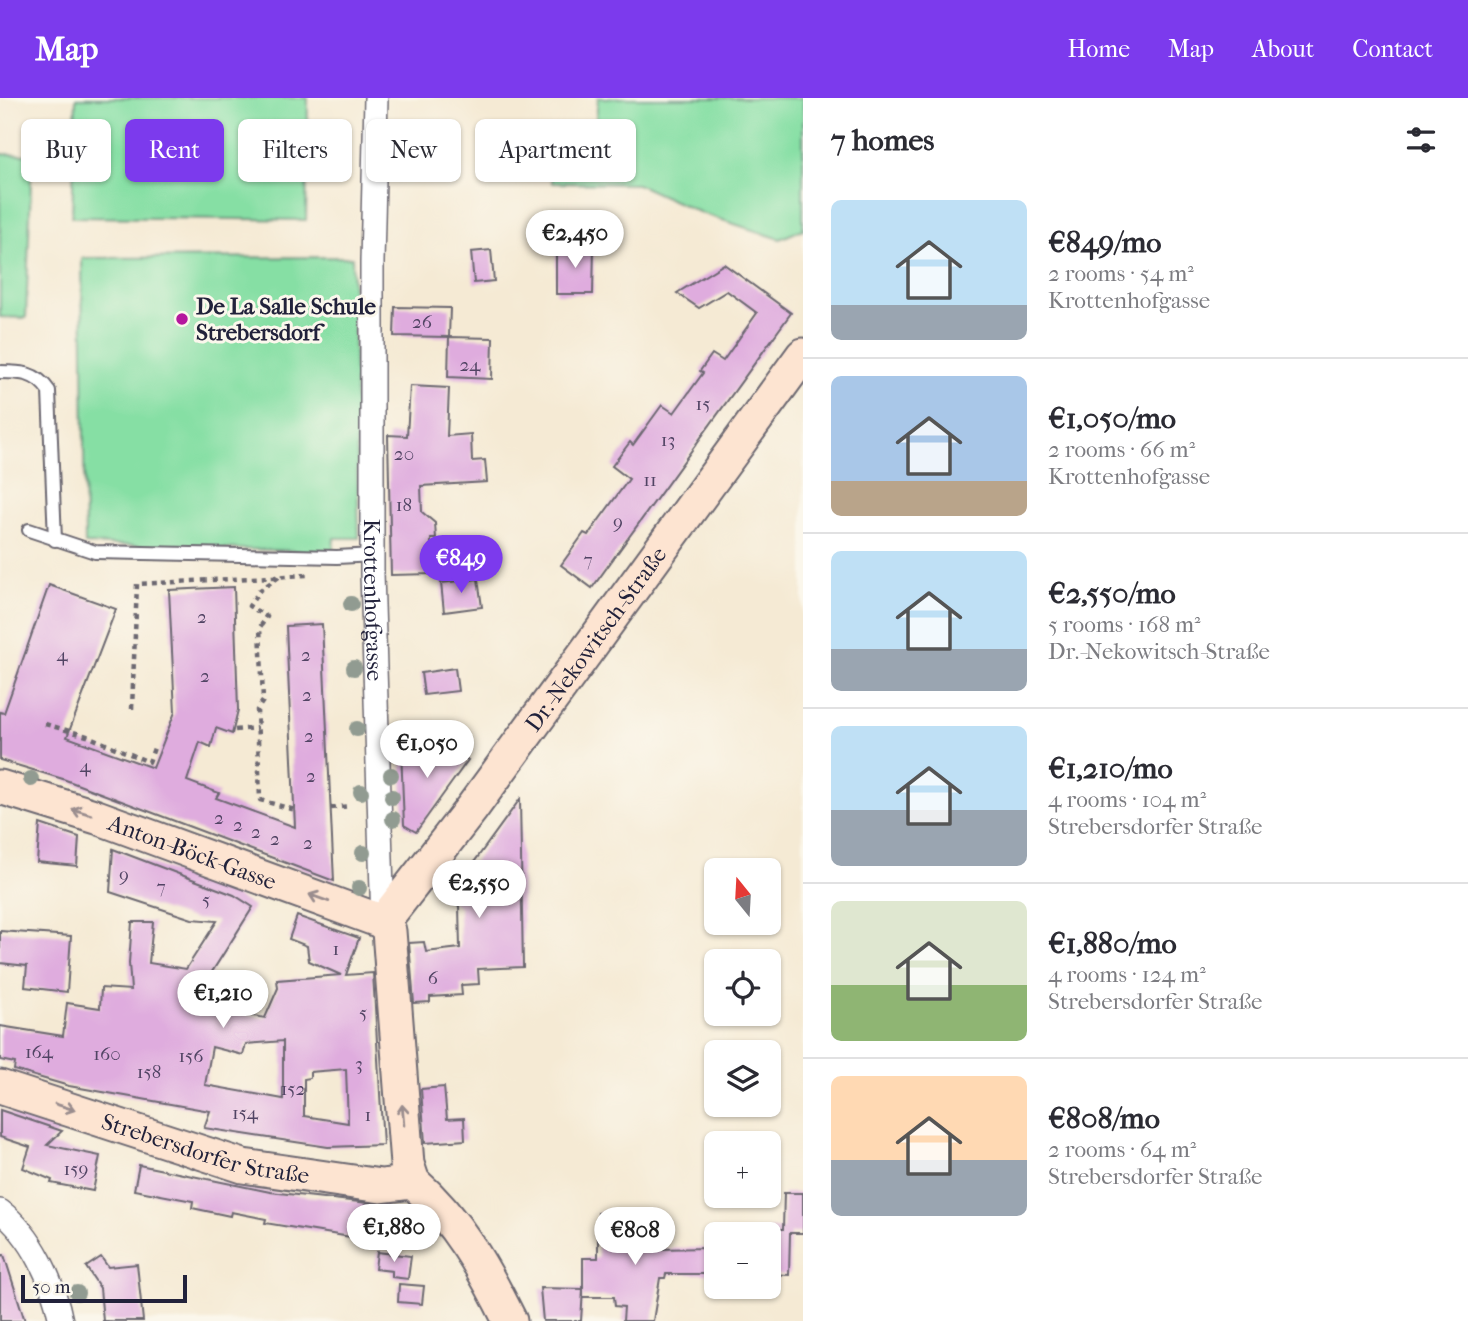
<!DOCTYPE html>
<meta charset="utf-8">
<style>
:root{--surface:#fff;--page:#f7f7f7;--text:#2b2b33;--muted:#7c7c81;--line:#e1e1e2;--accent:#7c3aed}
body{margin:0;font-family:"IM FELL French Canon",serif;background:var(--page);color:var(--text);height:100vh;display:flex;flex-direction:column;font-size:26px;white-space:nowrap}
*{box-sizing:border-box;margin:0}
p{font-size:23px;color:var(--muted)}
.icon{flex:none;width:38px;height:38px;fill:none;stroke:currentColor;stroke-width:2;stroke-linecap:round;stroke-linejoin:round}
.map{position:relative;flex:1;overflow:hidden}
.side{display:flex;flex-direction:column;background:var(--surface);width:665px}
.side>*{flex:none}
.top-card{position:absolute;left:21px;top:21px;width:665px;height:63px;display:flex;gap:14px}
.needle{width:46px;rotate:342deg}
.buttons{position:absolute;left:704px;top:760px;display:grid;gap:14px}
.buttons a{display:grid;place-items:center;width:77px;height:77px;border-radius:10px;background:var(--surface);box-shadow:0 2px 5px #0004;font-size:35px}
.scale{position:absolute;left:21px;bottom:18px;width:166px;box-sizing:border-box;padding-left:7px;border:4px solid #22223b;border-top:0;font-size:19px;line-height:24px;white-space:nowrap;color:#22223b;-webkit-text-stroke:5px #fbf7ec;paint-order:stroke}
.price{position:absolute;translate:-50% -60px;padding:0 16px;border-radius:24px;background:#fff;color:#222;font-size:23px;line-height:46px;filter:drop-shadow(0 2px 4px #0008)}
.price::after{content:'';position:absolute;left:50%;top:42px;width:21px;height:16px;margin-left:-10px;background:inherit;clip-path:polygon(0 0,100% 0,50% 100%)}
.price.selected{background:var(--accent);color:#fff}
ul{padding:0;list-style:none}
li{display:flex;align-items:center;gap:21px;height:175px;padding:0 28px}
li+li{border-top:2px solid var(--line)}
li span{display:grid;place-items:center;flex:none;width:196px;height:140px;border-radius:10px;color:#555}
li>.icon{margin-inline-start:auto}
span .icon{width:84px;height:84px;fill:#fffc;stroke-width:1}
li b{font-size:30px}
h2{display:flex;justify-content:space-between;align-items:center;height:84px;padding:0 28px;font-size:30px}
.pill{padding:0 24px;border-radius:10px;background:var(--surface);box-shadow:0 2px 5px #0004;font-size:24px;line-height:63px}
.pill.selected{background:var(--accent);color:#fff}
header{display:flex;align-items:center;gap:42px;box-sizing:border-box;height:98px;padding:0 35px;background:var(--accent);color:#fff}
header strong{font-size:33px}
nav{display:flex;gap:38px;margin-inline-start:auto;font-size:24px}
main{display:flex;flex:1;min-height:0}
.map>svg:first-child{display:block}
</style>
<header>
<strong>Map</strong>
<nav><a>Home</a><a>Map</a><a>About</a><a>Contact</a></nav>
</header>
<main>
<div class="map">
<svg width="803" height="1223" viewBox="0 0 803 1223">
<rect width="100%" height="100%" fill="#fbf7ec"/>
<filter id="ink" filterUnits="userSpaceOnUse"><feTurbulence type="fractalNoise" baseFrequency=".0143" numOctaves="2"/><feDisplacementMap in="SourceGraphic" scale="14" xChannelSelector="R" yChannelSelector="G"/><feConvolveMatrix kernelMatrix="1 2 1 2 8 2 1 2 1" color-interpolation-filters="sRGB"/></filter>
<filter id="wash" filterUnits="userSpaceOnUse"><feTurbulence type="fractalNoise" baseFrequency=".00686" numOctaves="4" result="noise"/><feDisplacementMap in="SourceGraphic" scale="28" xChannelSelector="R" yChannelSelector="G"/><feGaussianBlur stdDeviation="1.57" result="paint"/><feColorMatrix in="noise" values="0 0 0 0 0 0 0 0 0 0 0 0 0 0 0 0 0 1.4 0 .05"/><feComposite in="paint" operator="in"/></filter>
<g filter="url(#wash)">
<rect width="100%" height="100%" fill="#f5ead4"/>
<g fill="#86dfa4" stroke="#548070" stroke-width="2">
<polygon points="76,0 308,0 306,122 72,119"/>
<polygon points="598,0 803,0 803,131 780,141 701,115 637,86 552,85 551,73 593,53"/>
<polygon points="0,56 32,57 26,220 0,219"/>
<polygon points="352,159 359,440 334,440 333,454 85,446 82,160"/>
</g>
<g id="blocks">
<g fill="#dfacde" fill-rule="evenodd">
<polygon points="556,147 594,148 593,196 556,196"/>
<polygon points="491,152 494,183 474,185 471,154"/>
<polygon points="724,166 791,215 592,490 561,467 584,435 588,437 629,381 612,368 630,344 633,347 662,307 674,315 703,275 700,273 712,256 723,263 757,215 727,193 699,210 677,195"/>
<polygon points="395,209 450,210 449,239 394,238"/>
<polygon points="449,239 493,240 492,281 448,279"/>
<polygon points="410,288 449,290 447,338 471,336 472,363 485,362 487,384 421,388 422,414 435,425 436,441 431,441 432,476 391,477 388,337 407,338"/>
<polygon points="478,481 482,509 444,514 441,485"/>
<polygon points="49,487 116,511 67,639 153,670 175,614 169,492 234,489 238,612 232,636 216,630 211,649 200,644 187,683 219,695 216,700 295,729 286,528 322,526 334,783 63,681 0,662 0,614 4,615"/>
<polygon points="455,570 458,593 424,597 421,575"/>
<polygon points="451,649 468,662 416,734 404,727 401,651"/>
<polygon points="520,701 523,869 478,871 479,886 461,887 462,897 430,899 430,904 414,905 409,845 424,844 426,854 460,850 459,808 448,800"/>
<polygon points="40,726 79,739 77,768 37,764"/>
<path d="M113 751 234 797 253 809 205 885 231 899 224 913 265 920 278 890 277 882 341 877 309 863 307 848 289 841 297 818 359 840 346 877 373 875 383 1047 328 1049 204 1030 210 1013 69 988 14 972 15 965 0 962V928L63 938 67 905 100 910 101 890 131 892 129 865 132 824H153L149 865 186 871 217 823 192 821 110 794ZM283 943V1001L205 987 212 949 243 957 246 946ZM346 971 348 1025 304 1018V981L310 980V974Z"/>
<polygon points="0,833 71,838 67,894 25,889 27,868 0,865"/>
<polygon points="444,989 447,1021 464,1020 465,1042 425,1045 421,991"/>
<polygon points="0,1012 62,1033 47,1047 100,1058 93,1093 51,1085 52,1082 23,1070 30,1049 0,1039"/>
<polygon points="139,1067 270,1094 386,1107 381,1144 265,1125 266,1121 231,1114 230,1118 192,1110 193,1103 134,1092"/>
<polygon points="784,1095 803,1095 803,1135 790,1135 789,1177 768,1176 768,1131 783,1131"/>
<polygon points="598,1115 616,1115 616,1125 639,1126 640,1134 659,1134 658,1151 708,1150 708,1176 666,1176 665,1180 660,1180 653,1223 623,1223 624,1209 615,1208 614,1199 583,1199 583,1160 598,1160"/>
<polygon points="377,1154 411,1158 408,1181 392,1179 392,1173 375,1171"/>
<polygon points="0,1157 4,1157 25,1223 0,1223"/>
<polygon points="101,1159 108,1169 137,1166 143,1223 103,1223 100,1190 86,1169"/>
<polygon points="399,1186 424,1188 422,1206 398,1204"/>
<polygon points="540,1190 583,1191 581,1223 543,1223"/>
</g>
</g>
</g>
<g filter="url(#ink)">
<use href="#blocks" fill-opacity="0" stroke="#6c6871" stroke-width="2"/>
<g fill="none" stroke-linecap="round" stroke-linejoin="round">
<g stroke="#6c6871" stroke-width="16">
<g id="lane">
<path d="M0 274C21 274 36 274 49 293L55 442"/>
<polyline points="29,432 95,454 337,459 374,457"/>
</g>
</g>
<g stroke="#6c6871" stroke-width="26">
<g id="street">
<path id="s1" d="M376 0 372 164V475L383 824"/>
<path d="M0 1113C33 1138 53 1183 61 1223"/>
</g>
</g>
<g stroke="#6c6871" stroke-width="37">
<g id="secondary">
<path id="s2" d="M0 689 97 719 383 824"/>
<path id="s3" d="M383 824 472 710 803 257"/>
<polyline points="383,824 389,833 407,1066 413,1084"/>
<path id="s4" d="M0 989 243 1068 381 1088 413 1084C457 1122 485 1172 510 1223"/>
</g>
</g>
<g stroke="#6c6871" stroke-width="4.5" stroke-dasharray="5 5" stroke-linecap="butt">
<polyline points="279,479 260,492 249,508 267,519 260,529 263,603 257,612 260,702 295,712"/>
<polyline points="132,611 137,486 308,477"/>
<polyline points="45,626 87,638 149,664 154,650"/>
<polyline points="235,632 257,630"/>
<polyline points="331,710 350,708"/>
</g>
<use href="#lane" stroke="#fff" stroke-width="12"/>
<use href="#street" stroke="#fff" stroke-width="23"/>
<use href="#secondary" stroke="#fde4d1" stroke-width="33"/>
</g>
<g fill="#919b91">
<circle cx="351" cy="506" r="8"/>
<circle cx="354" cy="570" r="8"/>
<circle cx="357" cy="631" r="8"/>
<circle cx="391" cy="677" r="8"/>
<circle cx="31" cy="681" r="8"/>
<circle cx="361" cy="694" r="8"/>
<circle cx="392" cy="699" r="8"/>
<circle cx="393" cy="721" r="8"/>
<circle cx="363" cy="755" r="8"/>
<circle cx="359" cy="790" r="8"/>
<circle cx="77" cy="1195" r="8"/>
</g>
<defs><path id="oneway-shaft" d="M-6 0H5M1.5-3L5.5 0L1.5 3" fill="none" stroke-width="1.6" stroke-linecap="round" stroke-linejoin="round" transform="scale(1.75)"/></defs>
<g stroke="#9a8d8e">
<use href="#oneway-shaft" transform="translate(82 714) rotate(-163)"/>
<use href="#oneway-shaft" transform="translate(319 800) rotate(-160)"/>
<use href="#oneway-shaft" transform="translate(65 1009) rotate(17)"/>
<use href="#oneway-shaft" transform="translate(403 1017) rotate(-95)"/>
</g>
</g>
<circle fill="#b5179e" stroke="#fbf7ec" stroke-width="2.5" cx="182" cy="221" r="7"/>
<g text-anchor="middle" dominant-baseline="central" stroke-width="6" stroke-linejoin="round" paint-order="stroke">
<g font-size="19" fill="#514464">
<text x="422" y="224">26</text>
<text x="470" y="267">24</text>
<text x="703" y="306">15</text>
<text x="668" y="342">13</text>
<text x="404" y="356">20</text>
<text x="650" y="382">11</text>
<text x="404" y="407">18</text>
<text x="618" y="424">9</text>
<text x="588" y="462">7</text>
<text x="202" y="519">2</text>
<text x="62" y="557">4</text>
<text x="306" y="557">2</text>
<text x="205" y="578">2</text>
<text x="307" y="597">2</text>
<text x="309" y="638">2</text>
<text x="85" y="668">4</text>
<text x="311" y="678">2</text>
<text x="219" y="720">2</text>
<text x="238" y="727">2</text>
<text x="256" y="734">2</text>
<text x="275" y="741">2</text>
<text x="308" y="745">2</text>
<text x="124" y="777">9</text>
<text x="161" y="789">7</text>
<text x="206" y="802">5</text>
<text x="336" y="851">1</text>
<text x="433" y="880">6</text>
<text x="363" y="915">5</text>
<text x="39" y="954">164</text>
<text x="107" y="956">160</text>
<text x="191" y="958">156</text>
<text x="359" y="966">3</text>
<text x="149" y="974">158</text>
<text x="293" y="991">152</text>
<text x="245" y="1015">154</text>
<text x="368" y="1017">1</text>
<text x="76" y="1071">159</text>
</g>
<g font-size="23" font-weight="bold" fill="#22223b" stroke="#fbf7ec" text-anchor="start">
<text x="196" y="208">De La Salle Schule<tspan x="196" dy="26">Strebersdorf</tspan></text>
</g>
<g font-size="23" fill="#22223b" stroke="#fbf7ec">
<text stroke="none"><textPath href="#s1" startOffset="502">Krottenhofgasse</textPath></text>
<text stroke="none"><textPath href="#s3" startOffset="354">Dr.-Nekowitsch-Straße</textPath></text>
<text stroke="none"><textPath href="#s2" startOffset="203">Anton-Böck-Gasse</textPath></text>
<text stroke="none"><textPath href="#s4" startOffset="215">Strebersdorfer Straße</textPath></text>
</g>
</g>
</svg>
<div class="buttons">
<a><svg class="needle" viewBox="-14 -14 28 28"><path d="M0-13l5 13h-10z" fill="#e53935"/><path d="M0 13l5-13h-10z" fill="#7c7c81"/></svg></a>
<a><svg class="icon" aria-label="locate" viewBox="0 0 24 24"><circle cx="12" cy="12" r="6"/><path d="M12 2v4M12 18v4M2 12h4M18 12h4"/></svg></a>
<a><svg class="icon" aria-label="layers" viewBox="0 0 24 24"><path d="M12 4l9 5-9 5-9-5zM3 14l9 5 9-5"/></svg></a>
<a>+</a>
<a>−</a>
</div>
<div class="scale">50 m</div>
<b class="price" style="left:575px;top:172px">€2,450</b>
<b class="price selected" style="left:461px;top:497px">€849</b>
<b class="price" style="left:427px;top:682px">€1,050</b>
<b class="price" style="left:479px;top:822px">€2,550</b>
<b class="price" style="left:223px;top:932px">€1,210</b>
<b class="price" style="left:394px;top:1166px">€1,880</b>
<b class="price" style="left:635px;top:1169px">€808</b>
<div class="top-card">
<a class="pill">Buy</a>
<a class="pill selected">Rent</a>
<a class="pill">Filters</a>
<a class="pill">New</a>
<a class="pill">Apartment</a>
</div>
</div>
<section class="side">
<h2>7 homes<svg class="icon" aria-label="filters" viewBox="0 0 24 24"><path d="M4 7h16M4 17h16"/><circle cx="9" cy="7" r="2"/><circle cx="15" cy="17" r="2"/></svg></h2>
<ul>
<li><span style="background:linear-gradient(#bfe0f5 75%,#9aa5b1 0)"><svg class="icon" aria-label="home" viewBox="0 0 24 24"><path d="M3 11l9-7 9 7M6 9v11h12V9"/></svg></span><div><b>€849/mo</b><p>2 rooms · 54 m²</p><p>Krottenhofgasse</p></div></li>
<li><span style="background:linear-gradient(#a9c7e8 75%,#b9a48a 0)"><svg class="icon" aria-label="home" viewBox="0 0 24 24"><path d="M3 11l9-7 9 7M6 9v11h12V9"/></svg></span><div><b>€1,050/mo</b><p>2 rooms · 66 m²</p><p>Krottenhofgasse</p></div></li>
<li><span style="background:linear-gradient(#bfe0f5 70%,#9aa5b1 0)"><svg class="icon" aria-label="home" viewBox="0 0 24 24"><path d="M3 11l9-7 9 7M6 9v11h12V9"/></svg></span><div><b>€2,550/mo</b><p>5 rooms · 168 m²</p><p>Dr.-Nekowitsch-Straße</p></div></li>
<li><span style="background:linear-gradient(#bfe0f5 60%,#9aa5b1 0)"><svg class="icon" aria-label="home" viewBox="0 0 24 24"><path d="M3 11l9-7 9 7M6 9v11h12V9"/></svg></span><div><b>€1,210/mo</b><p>4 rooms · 104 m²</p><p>Strebersdorfer Straße</p></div></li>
<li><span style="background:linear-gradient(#dfe7d0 60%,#8fb573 0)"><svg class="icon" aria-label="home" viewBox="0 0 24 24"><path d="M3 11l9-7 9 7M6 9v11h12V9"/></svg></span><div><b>€1,880/mo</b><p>4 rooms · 124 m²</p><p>Strebersdorfer Straße</p></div></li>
<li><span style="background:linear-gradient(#ffd9b3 60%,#9aa5b1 0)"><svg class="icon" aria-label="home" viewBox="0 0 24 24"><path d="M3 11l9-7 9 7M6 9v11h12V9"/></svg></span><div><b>€808/mo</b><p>2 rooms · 64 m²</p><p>Strebersdorfer Straße</p></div></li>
</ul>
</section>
</main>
